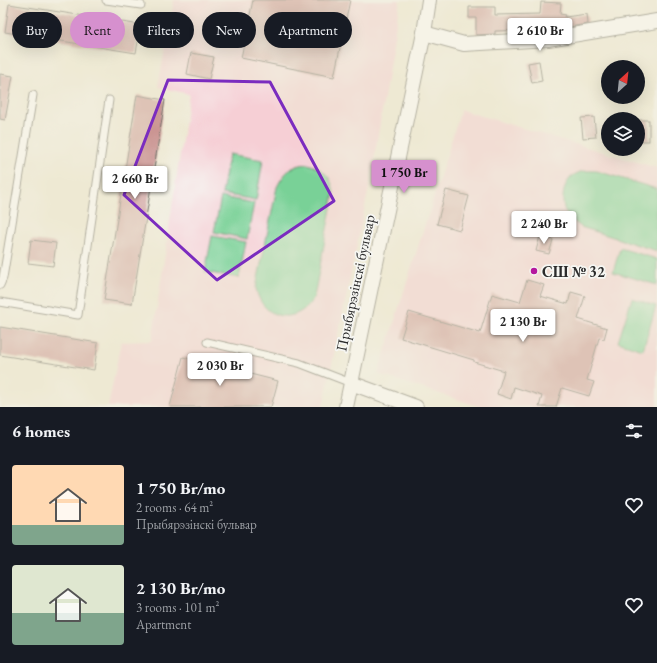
<!DOCTYPE html>
<meta charset="utf-8">
<style>
:root{--surface:#171b24;--page:#20242c;--text:#f1f3f6;--muted:#9ea1a6;--accent:#d690ce}
body{margin:0;font-family:"EB Garamond",serif;background:var(--page);color:var(--text);height:100vh;display:flex;flex-direction:column;font-size:15px;white-space:nowrap}
*{box-sizing:border-box;margin:0}
p{font-size:13px;color:var(--muted)}
.icon{flex:none;width:22px;height:22px;fill:none;stroke:currentColor;stroke-width:2;stroke-linecap:round;stroke-linejoin:round}
.map{position:relative;height:407px;overflow:hidden}
.panel{display:flex;flex-direction:column;background:var(--surface);flex:1}
.panel>*{flex:none}
.banner{position:absolute;left:12px;top:12px;width:400px;height:36px;display:flex;gap:8px}
.needle{width:26px;rotate:27deg}
.fabs{position:absolute;left:601px;top:60px;display:grid;gap:8px}
.fabs a{display:grid;place-items:center;width:44px;height:44px;border-radius:50%;background:var(--surface);box-shadow:0 4px 16px #0002;font-size:20px}
.price{position:absolute;translate:-50% -34px;padding:0 9px;border-radius:4px;background:#fff;color:#222;font-size:13px;line-height:26px;filter:drop-shadow(0 1px 2px #0008)}
.price::after{content:'';position:absolute;left:50%;top:24px;width:12px;height:9px;margin-left:-6px;background:inherit;clip-path:polygon(0 0,100% 0,50% 100%)}
.price.on{background:var(--accent);color:#111}
ul{padding:0;list-style:none}
li{display:flex;align-items:center;gap:12px;height:100px;padding:0 12px}
li span{display:grid;place-items:center;flex:none;width:112px;height:80px;border-radius:4px;color:#555}
li>.icon{margin-inline-start:auto}
span .icon{width:48px;height:48px;fill:#fffc;stroke-width:1}
li b{font-size:17px}
h2{display:flex;justify-content:space-between;align-items:center;height:48px;padding:0 12px;font-size:17px}
.tag{padding:0 14px;border-radius:18px;background:var(--surface);box-shadow:0 4px 16px #0002;font-size:14px;line-height:36px}
.tag.on{background:var(--accent);color:#111}
.map>svg:first-child{display:block}
</style>
<div class="map">
<svg width="657" height="407" viewBox="0 0 657 407">
<rect width="100%" height="100%" fill="#f6f6f2"/>
<filter id="ink" filterUnits="userSpaceOnUse"><feTurbulence type="fractalNoise" baseFrequency=".025" numOctaves="2"/><feDisplacementMap in="SourceGraphic" scale="8" xChannelSelector="R" yChannelSelector="G"/><feConvolveMatrix kernelMatrix="1 2 1 2 8 2 1 2 1" color-interpolation-filters="sRGB"/></filter>
<filter id="wash" filterUnits="userSpaceOnUse"><feTurbulence type="fractalNoise" baseFrequency=".012" numOctaves="4" result="noise"/><feDisplacementMap in="SourceGraphic" scale="16" xChannelSelector="R" yChannelSelector="G"/><feGaussianBlur stdDeviation="0.9" result="paint"/><feColorMatrix in="noise" values="0 0 0 0 0 0 0 0 0 0 0 0 0 0 0 0 0 1.4 0 .05"/><feComposite in="paint" operator="in"/></filter>
<g filter="url(#wash)">
<rect width="100%" height="100%" fill="#eee9d3"/>
<g fill="#f6cfd5">
<polygon points="174,0 400,0 371,178 323,407 108,407 121,342 152,341 189,94 158,87"/>
<polygon points="461,110 657,168 657,407 481,407 378,374"/>
</g>
<g fill="#79d197" stroke="#527e61">
<polygon points="229,154 263,160 256,200 222,194"/>
<path d="M308 164C324 169 332 177 334 193L314 297C298 326 262 321 256 288L277 187C284 173 291 165 308 164Z"/>
<path d="M597 171 657 189V251L581 227C575 222 568 218 565 211 560 198 564 178 578 173 583 170 591 171 597 171Z"/>
<polygon points="221,197 254,203 247,239 214,232"/>
<polygon points="212,236 246,242 239,278 205,272"/>
<polygon points="620,248 657,259 657,285 613,272"/>
<polygon points="632,298 656,306 643,350 618,342"/>
</g>
<g id="blocks">
<g fill="#cb9593">
<polygon points="253,0 350,0 334,77 241,58"/>
<polygon points="541,2 561,3 560,14 566,15 565,17 587,14 588,24 556,29 555,24 533,22 534,30 495,31 495,34 476,35 476,18 469,18 469,7 495,7 495,15 540,14"/>
<polygon points="9,4 141,25 136,53 5,32"/>
<polygon points="191,53 214,57 209,79 187,74"/>
<polygon points="539,61 542,81 532,83 528,63"/>
<polygon points="0,74 13,76 5,120 0,119"/>
<polygon points="137,95 165,100 132,304 104,300"/>
<polygon points="594,117 596,137 583,138 581,118"/>
<rect x="638" y="120" width="11" height="21"/>
<polygon points="446,190 469,196 460,230 437,224"/>
<polygon points="540,236 553,240 549,254 536,251"/>
<polygon points="31,240 56,243 53,266 28,263"/>
<polygon points="527,280 544,285 540,296 568,304 571,292 585,296 578,319 607,328 604,339 599,338 587,380 594,382 589,396 562,388 556,407 539,407 542,396 514,387 511,399 497,394 504,371 474,362 474,360 401,338 409,312 480,333 492,294 520,302"/>
<polygon points="0,327 98,343 94,370 0,355"/>
<polygon points="183,357 278,381 271,407 170,407"/>
</g>
</g>
</g>
<g filter="url(#ink)">
<use href="#blocks" fill-opacity="0" stroke="#6f6e66" stroke-width="1"/>
<g fill="none" stroke-linecap="round" stroke-linejoin="round">
<g stroke="#6f6e66" stroke-width="9">
<g id="service">
<polyline points="106,0 141,5"/>
<polyline points="0,285 3,278 33,95"/>
<polyline points="0,302 78,315 109,100"/>
<polyline points="207,342 299,363 351,383"/>
</g>
</g>
<g stroke="#6f6e66" stroke-width="16">
<g id="minor">
<polyline points="424,33 464,44 548,39 657,21"/>
<polyline points="351,383 416,407"/>
<polyline points="346,407 424,33 429,0"/>
</g>
</g>
<use href="#service" stroke="#fff" stroke-width="7"/>
<use href="#minor" stroke="#fff" stroke-width="14"/>
</g>
</g>
<path d="M0 0H657V407H0ZM168 80 270 82 334 201 217 280 124 195Z" fill="#eee9d3" fill-opacity=".55" fill-rule="evenodd"/>
<path fill="none" stroke="#7b2cbf" stroke-width="3" stroke-linejoin="round" d="M168 80 270 82 334 201 217 280 124 195Z"/>
<circle fill="#b5179e" stroke="#f6f6f2" stroke-width="1.5" cx="534" cy="271" r="4"/>
<g text-anchor="middle" dominant-baseline="central" stroke-width="3.5" stroke-linejoin="round" paint-order="stroke">
<g font-size="15" font-weight="bold" fill="#2b2b2b" stroke="#f6f6f2" text-anchor="start">
<text x="542" y="271">СШ № 32</text>
</g>
<g font-size="15" fill="#2b2b2b" stroke="#f6f6f2">
<text transform="translate(355 283) rotate(-78)">Прыбярэзінскі бульвар</text>
</g>
</g>
</svg>
<div class="fabs">
<a><svg class="needle" viewBox="-14 -14 28 28"><path d="M0-13l5 13h-10z" fill="#e53935"/><path d="M0 13l5-13h-10z" fill="#9ea1a6"/></svg></a>
<a><svg class="icon" aria-label="layers" viewBox="0 0 24 24"><path d="M12 4l9 5-9 5-9-5zM3 14l9 5 9-5"/></svg></a>
</div>
<b class="price" style="left:540px;top:52px">2 610 Br</b>
<b class="price on" style="left:404px;top:194px">1 750 Br</b>
<b class="price" style="left:135px;top:200px">2 660 Br</b>
<b class="price" style="left:544px;top:245px">2 240 Br</b>
<b class="price" style="left:523px;top:343px">2 130 Br</b>
<b class="price" style="left:220px;top:387px">2 030 Br</b>
<div class="banner">
<a class="tag">Buy</a>
<a class="tag on">Rent</a>
<a class="tag">Filters</a>
<a class="tag">New</a>
<a class="tag">Apartment</a>
</div>
</div>
<section class="panel">
<h2>6 homes<svg class="icon" aria-label="filters" viewBox="0 0 24 24"><path d="M4 7h16M4 17h16"/><circle cx="9" cy="7" r="2"/><circle cx="15" cy="17" r="2"/></svg></h2>
<ul>
<li><span style="background:linear-gradient(#ffd9b3 75%,#7fa58c 0)"><svg class="icon" aria-label="home" viewBox="0 0 24 24"><path d="M3 11l9-7 9 7M6 9v11h12V9"/></svg></span><div><b>1 750 Br/mo</b><p>2 rooms · 64 m²</p><p>Прыбярэзінскі бульвар</p></div><svg class="icon" aria-label="heart" viewBox="0 0 24 24"><path d="M12 20l-8-8c-3-5 5-10 8-4 3-6 11-1 8 4z"/></svg></li>
<li><span style="background:linear-gradient(#dfe7d0 60%,#7fa58c 0)"><svg class="icon" aria-label="home" viewBox="0 0 24 24"><path d="M3 11l9-7 9 7M6 9v11h12V9"/></svg></span><div><b>2 130 Br/mo</b><p>3 rooms · 101 m²</p><p>Apartment</p></div><svg class="icon" aria-label="heart" viewBox="0 0 24 24"><path d="M12 20l-8-8c-3-5 5-10 8-4 3-6 11-1 8 4z"/></svg></li>
</ul>
</section>
